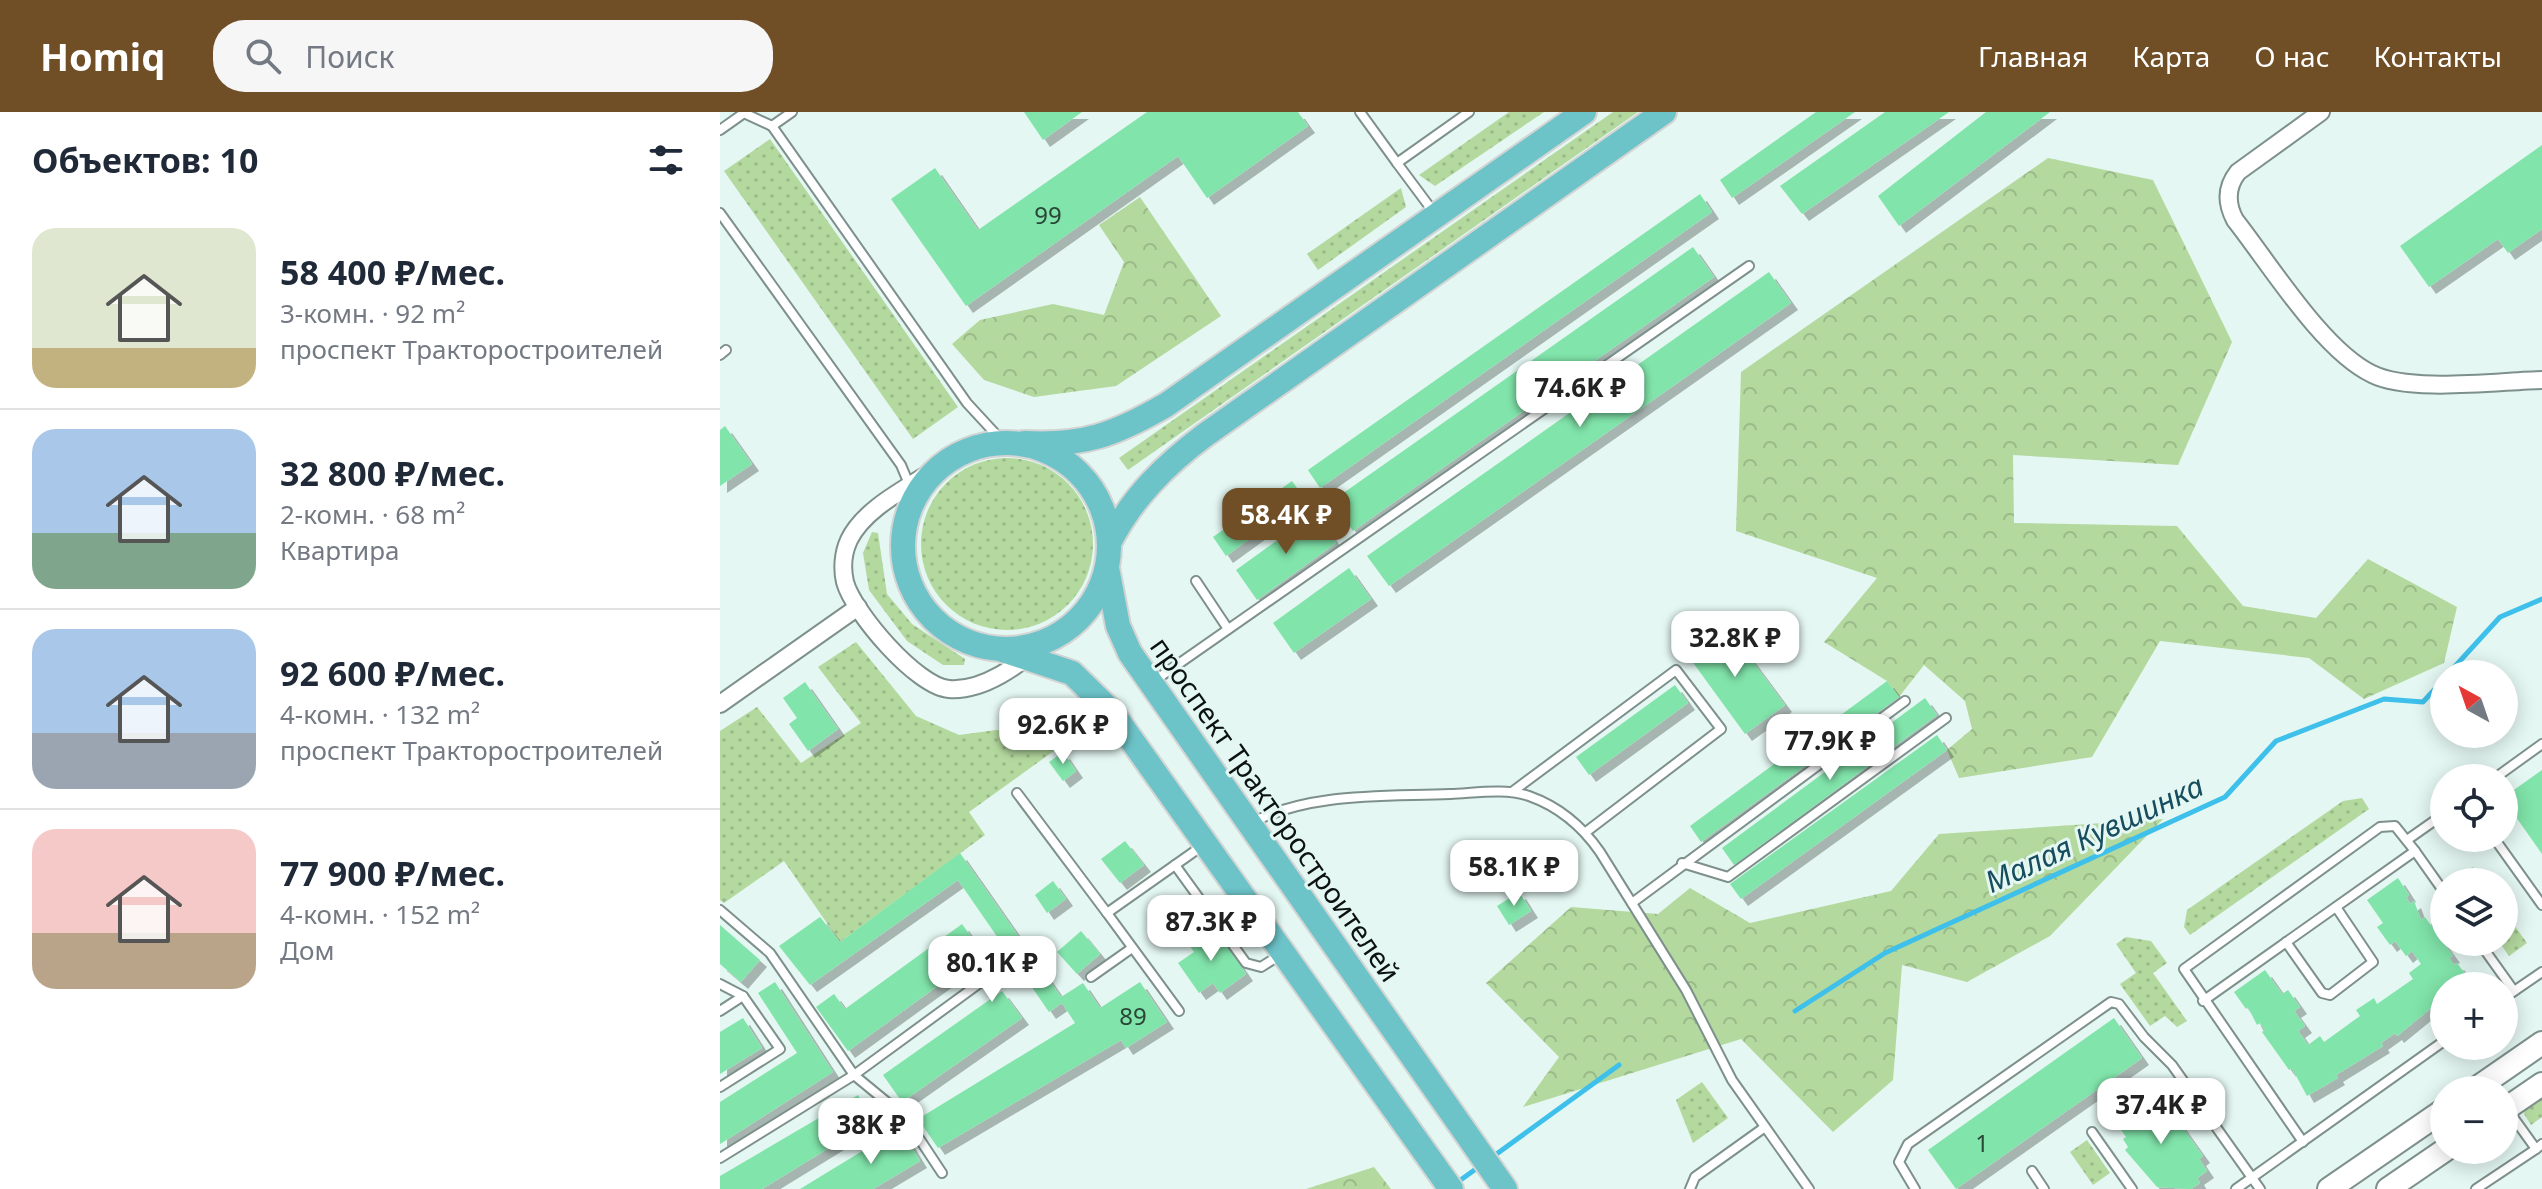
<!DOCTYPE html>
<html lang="ru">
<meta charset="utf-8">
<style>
:root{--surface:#fff;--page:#f6f6f7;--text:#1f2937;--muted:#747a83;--line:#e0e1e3;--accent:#704e26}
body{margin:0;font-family:"Noto Sans",sans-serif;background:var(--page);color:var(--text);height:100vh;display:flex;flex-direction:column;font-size:30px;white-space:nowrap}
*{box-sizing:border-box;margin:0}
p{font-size:26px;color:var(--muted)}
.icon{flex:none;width:44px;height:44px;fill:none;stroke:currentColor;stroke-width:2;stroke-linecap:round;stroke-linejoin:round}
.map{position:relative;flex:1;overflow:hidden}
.drawer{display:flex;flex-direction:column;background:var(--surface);width:720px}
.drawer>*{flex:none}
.needle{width:52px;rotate:320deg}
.tools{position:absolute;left:1710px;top:548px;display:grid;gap:16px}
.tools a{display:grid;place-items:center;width:88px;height:88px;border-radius:50%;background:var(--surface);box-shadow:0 4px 20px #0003;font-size:40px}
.price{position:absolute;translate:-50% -68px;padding:0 18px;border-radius:16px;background:#fff;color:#222;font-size:26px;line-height:52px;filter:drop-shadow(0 2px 4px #0008)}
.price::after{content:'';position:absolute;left:50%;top:48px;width:24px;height:18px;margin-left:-12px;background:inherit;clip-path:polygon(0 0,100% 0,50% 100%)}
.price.selected{background:var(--accent);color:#fff}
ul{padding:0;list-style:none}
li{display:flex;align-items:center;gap:24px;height:200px;padding:0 32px}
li+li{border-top:2px solid var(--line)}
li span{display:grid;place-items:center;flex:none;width:224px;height:160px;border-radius:24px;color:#555}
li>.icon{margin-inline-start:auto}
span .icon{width:96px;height:96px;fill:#fffc;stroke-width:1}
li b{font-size:34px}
h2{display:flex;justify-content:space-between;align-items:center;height:96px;padding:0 32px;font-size:34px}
header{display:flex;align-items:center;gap:48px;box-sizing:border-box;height:112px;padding:0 40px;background:var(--accent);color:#fff}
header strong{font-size:38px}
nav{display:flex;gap:44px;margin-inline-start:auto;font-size:28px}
.search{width:560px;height:72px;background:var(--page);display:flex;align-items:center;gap:20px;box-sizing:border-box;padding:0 28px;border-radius:32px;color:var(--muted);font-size:30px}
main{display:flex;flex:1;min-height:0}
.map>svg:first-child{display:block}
</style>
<header>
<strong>Homiq</strong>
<div class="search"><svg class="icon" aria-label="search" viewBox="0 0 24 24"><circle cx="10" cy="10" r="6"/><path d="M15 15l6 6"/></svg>Поиск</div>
<nav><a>Главная</a><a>Карта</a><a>О нас</a><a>Контакты</a></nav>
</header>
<main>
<section class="drawer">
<h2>Объектов: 10<svg class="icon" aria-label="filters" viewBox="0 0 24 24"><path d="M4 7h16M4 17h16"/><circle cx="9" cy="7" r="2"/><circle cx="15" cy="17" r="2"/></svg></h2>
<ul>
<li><span style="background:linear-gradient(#dfe7d0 75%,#c2b280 0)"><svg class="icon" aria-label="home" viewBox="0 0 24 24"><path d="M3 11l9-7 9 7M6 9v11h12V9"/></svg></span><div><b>58 400 ₽/мес.</b><p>3-комн. · 92 m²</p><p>проспект Тракторостроителей</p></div></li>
<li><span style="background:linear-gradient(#a9c7e8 65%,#7fa58c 0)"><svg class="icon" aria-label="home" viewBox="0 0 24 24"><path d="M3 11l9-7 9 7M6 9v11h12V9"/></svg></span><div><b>32 800 ₽/мес.</b><p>2-комн. · 68 m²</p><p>Квартира</p></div></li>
<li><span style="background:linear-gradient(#a9c7e8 65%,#9aa5b1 0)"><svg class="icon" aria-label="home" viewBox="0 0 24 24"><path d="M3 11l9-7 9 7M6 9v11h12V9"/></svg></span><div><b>92 600 ₽/мес.</b><p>4-комн. · 132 m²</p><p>проспект Тракторостроителей</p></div></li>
<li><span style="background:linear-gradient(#f6c9c9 65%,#b9a48a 0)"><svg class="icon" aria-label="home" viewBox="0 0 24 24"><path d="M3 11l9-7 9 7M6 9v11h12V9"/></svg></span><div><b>77 900 ₽/мес.</b><p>4-комн. · 152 m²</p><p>Дом</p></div></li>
</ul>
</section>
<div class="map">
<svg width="1822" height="1077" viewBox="0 0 1822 1077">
<defs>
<pattern id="grass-dots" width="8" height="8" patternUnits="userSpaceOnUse" patternTransform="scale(2)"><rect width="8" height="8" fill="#b4d99f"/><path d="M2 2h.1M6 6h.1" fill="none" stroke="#9ab988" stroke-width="1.8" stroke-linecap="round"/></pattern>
<pattern id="forest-crowns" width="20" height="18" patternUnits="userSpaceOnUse" patternTransform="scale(2)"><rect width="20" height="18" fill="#b4d99f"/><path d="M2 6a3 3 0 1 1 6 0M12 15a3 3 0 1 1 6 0" fill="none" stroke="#9ab988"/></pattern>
<filter id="shadow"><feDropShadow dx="7" dy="7" stdDeviation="0" flood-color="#0004"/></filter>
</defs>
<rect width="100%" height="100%" fill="#e4f7f2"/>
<g fill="url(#grass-dots)">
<polygon points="789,0 824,0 715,74 699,63"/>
<polygon points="893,0 918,0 408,358 399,346"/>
<polygon points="50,27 238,295 193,327 4,59"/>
<polygon points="681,76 686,95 598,158 587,142"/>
<circle cx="287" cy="432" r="86"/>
<polygon points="152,420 158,421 167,482 192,512 245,547 244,553 223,553 187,529 149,478 143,441"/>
<polygon points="136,530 196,604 239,623 276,618 349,628 249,700 265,723 120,830 64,749 4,791 0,788 0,619 37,595 81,651 141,611 98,555"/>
<polygon points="1642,686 1649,697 1470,823 1464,815 1467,798 1623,689"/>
<polygon points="1753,755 1764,770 1736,770 1735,767"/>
<polygon points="1784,799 1807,831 1789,844 1779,830 1784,830"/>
<polygon points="1406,825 1431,829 1447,851 1433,861 1467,909 1457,915 1445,904 1430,914 1400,872 1416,861 1396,832"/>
<polygon points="982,970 1008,1006 973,1031 956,988"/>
<polygon points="1822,984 1822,1005 1811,1013 1804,1002 1805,996"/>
<polygon points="1367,1028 1390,1061 1373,1073 1350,1040"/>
</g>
<g fill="url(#forest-crowns)">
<polygon points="1328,46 1433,68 1512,230 1458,353 1293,343 1294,411 1457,414 1523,494 1596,506 1648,447 1737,495 1724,551 1644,587 1589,546 1440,529 1372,645 1239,666 1227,638 1252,617 1245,589 1204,553 1179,585 1167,569 1104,530 1157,466 1016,419 1021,260"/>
<polygon points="420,85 501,204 396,274 314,285 264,268 232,232 260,208 333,192 384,203 404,150 379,113"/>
<polygon points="1443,707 1330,824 1247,870 1182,853 1173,968 1113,1020 1021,927 803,995 839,945 766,871 851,795 938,802 970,776 1030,811 1171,779 1219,722"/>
<polygon points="654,1055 671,1077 586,1077"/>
</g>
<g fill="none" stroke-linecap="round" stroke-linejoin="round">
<g stroke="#3ec0ea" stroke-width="5">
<polyline points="1728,562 1780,505 1822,487"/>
<polyline points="1075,899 1165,841 1505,685 1556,629 1664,587 1703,590 1724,567"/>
<polyline points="771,1046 899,953"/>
<polyline points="735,1072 760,1054"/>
</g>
</g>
<g fill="#81e4aa" filter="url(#shadow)">
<polygon points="304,0 362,0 323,28"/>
<polygon points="427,0 578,0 588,14 487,86 458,44 246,194 171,87 215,56 258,118"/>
<polygon points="1096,0 1135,0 1012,86 1000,68"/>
<polygon points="1165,0 1229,0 1082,102 1060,74"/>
<polygon points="1266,0 1330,0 1179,114 1158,84"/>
<polygon points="1822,33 1822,117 1788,141 1778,127 1709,175 1680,134"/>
<polygon points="980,82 992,100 600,376 588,358"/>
<polygon points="973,135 994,165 633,419 612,389"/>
<polygon points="1049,160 1071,191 669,474 647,444"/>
<polygon points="5,314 32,352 0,374 0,318"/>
<polygon points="572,369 585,387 506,444 493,425"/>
<polygon points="595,401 616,431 537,488 516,458"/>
<polygon points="629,456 651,487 574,541 553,511"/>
<polygon points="1005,512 1065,593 1025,622 966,541"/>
<polygon points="1167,569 1179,585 981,730 970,714"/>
<polygon points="85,570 118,617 88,639 69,612 77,606 63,586"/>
<polygon points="955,573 968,591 869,663 856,645"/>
<polygon points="1205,586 1217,603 1014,753 1002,736"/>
<polygon points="1217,623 1227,638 1021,787 1010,772"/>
<polygon points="343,640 356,659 343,669 329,650"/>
<polygon points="1822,658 1822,742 1784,688 1784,685"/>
<polygon points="405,729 424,753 400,771 381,747"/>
<polygon points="240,741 341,885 363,871 380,896 420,870 447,910 406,936 401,928 218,1036 198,1007 355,911 342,891 329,900 238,768 90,873 59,834 100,805 120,830"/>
<polygon points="1678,766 1689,783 1686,785 1690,792 1694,789 1701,808 1705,805 1733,844 1729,846 1734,853 1737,851 1750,868 1742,874 1724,874 1724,893 1721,888 1677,924 1675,921 1661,931 1663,934 1616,963 1618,966 1587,984 1572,956 1569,958 1542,920 1545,918 1540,911 1537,913 1528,895 1526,897 1514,880 1545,858 1562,882 1568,878 1580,895 1574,899 1585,914 1578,919 1588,933 1600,924 1604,930 1640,904 1636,898 1654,886 1657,892 1693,867 1689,861 1701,852 1692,839 1686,844 1675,829 1670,833 1657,815 1663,811 1647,788"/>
<polygon points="333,769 346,787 327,801 315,783"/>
<polygon points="799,780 811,799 789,813 777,794"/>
<polygon points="242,812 263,841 128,939 96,895 114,882 125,897"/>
<polygon points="0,813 40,848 21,870 0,852"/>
<polygon points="493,814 526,862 500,881 493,871 479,881 458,851 474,840 468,831"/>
<polygon points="361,819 380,842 357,862 337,840"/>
<polygon points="55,870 113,960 0,1032 0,990 77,941 38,881"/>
<polygon points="282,879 302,906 182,990 163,963"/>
<polygon points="23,906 42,936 0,962 0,920"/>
<polygon points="1394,906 1422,946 1236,1077 1208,1038"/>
<polygon points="138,983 153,1009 42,1077 0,1077 0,1064"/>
<polygon points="1435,985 1445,998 1448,995 1483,1044 1479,1047 1487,1059 1477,1066 1480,1071 1471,1077 1437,1075 1405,1038 1408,1035 1403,1027 1406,1025 1397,1012 1407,1005 1403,1000 1422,987 1426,992"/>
<polygon points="180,1016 200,1049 153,1077 80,1077"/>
</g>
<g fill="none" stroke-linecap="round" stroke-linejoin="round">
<g stroke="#7e908c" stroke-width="12">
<g id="lane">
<polyline points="640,0 677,51 749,0"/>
<polyline points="52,14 72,0"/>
<polyline points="0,18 24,1 52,14 247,291 283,330"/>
<polyline points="677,51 715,102"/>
<polyline points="0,101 181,353 194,384"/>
<polyline points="0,243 6,238"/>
<polyline points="476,469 508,517"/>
<polyline points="434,569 1029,154"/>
<polyline points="1775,666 1822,632"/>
<polyline points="792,680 956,558 1001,617 866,720"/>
<polyline points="297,681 387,801 482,734"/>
<path d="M531 711C591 680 664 685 730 682 756 681 785 676 809 684 840 695 862 714 880 740L966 878 1012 968 1089 1077"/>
<polyline points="1774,726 1822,793"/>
<polyline points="1687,728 1724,702"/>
<polyline points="962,751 1008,765 1226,606"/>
<polyline points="455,753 526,851 541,855 560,843"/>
<polyline points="912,791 1185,589"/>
<polyline points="0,798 50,841 134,963 185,1005 222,1061"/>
<polyline points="387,801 459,899"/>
<polyline points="1566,830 1602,881 1610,883 1653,850 1616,795"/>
<polyline points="1759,830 1794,879"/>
<polyline points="371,865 412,836"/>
<polyline points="0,872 23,884 60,937 0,975"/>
<polyline points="1784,886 1822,860"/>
<polyline points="1483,889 1695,739 1724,780"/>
<polyline points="0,899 23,884"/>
<polyline points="1788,998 1816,1037 1822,1032"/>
<polyline points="1372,1020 1412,1077"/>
<polyline points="1583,1030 1464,857 1660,715 1675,714 1695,739"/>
<polyline points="0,1046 134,963 283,854"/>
<polyline points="1312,1059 1324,1077"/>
<polyline points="970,1077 975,1065 1045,1015"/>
<polyline points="1195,1077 1179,1050 1188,1032 1391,890 1399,892 1424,925 1452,953 1540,1077"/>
<polyline points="1516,1077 1724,929"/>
<polyline points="1756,1077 1816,1037"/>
</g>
</g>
<g stroke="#7e908c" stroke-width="20">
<g id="street">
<path d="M1601 0 1518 60C1506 75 1506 91 1515 108 1549 151 1603 239 1652 262 1690 281 1778 269 1822 268"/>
<path d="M213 359C185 377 144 397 129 428 123 441 122 457 125 470 133 500 197 575 229 577 266 580 304 548 331 527"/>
<polyline points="0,592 138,495"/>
</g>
</g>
<g stroke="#7e908c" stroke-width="26">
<g id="secondary">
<polyline points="1754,978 1822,931"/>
<polyline points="1784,998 1822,972"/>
<polyline points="1609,1077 1724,998"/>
<polyline points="1668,1077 1725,1038"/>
</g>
</g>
<g stroke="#d3d4d4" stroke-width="28">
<g id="primary">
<circle cx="286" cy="434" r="103"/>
<path d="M304 331C364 334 394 323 446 293L864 0"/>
<path d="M390 429C413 385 445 353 485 323L944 0"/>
<polyline points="387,456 398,514 410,541 785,1077"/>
<polyline points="283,538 352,561 391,599 731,1077"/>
</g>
</g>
<use href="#lane" stroke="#fff" stroke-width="8"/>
<use href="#street" stroke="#fff" stroke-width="16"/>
<use href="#secondary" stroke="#fff" stroke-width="22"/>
<use href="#primary" stroke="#6cc3c8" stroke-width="24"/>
</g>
<g text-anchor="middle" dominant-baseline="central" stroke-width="6" stroke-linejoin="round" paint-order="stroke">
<g font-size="24" fill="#294637">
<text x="328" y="102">99</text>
<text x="413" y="903">89</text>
<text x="1262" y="1030">1</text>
</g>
<g font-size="28" fill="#0c1211" stroke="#e4f7f2">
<text transform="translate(556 697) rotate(55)">проспект Тракторостроителей</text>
</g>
<g font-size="30" font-style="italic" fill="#184d5f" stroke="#e4f7f2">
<text transform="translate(1374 721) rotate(-25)">Малая Кувшинка</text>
</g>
</g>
</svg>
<div class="tools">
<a><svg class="needle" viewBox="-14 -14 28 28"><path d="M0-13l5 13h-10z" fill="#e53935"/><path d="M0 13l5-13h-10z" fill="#747a83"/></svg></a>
<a><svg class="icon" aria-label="locate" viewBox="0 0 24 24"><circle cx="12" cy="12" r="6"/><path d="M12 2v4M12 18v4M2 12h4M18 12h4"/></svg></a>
<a><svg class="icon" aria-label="layers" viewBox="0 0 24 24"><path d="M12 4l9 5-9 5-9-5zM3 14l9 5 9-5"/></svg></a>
<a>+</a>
<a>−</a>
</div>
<b class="price" style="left:860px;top:317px">74.6K ₽</b>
<b class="price selected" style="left:566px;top:444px">58.4K ₽</b>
<b class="price" style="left:1015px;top:567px">32.8K ₽</b>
<b class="price" style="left:343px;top:654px">92.6K ₽</b>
<b class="price" style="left:1110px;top:670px">77.9K ₽</b>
<b class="price" style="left:794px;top:796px">58.1K ₽</b>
<b class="price" style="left:491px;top:851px">87.3K ₽</b>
<b class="price" style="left:272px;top:892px">80.1K ₽</b>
<b class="price" style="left:1441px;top:1034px">37.4K ₽</b>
<b class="price" style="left:151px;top:1054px">38K ₽</b>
</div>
</main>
